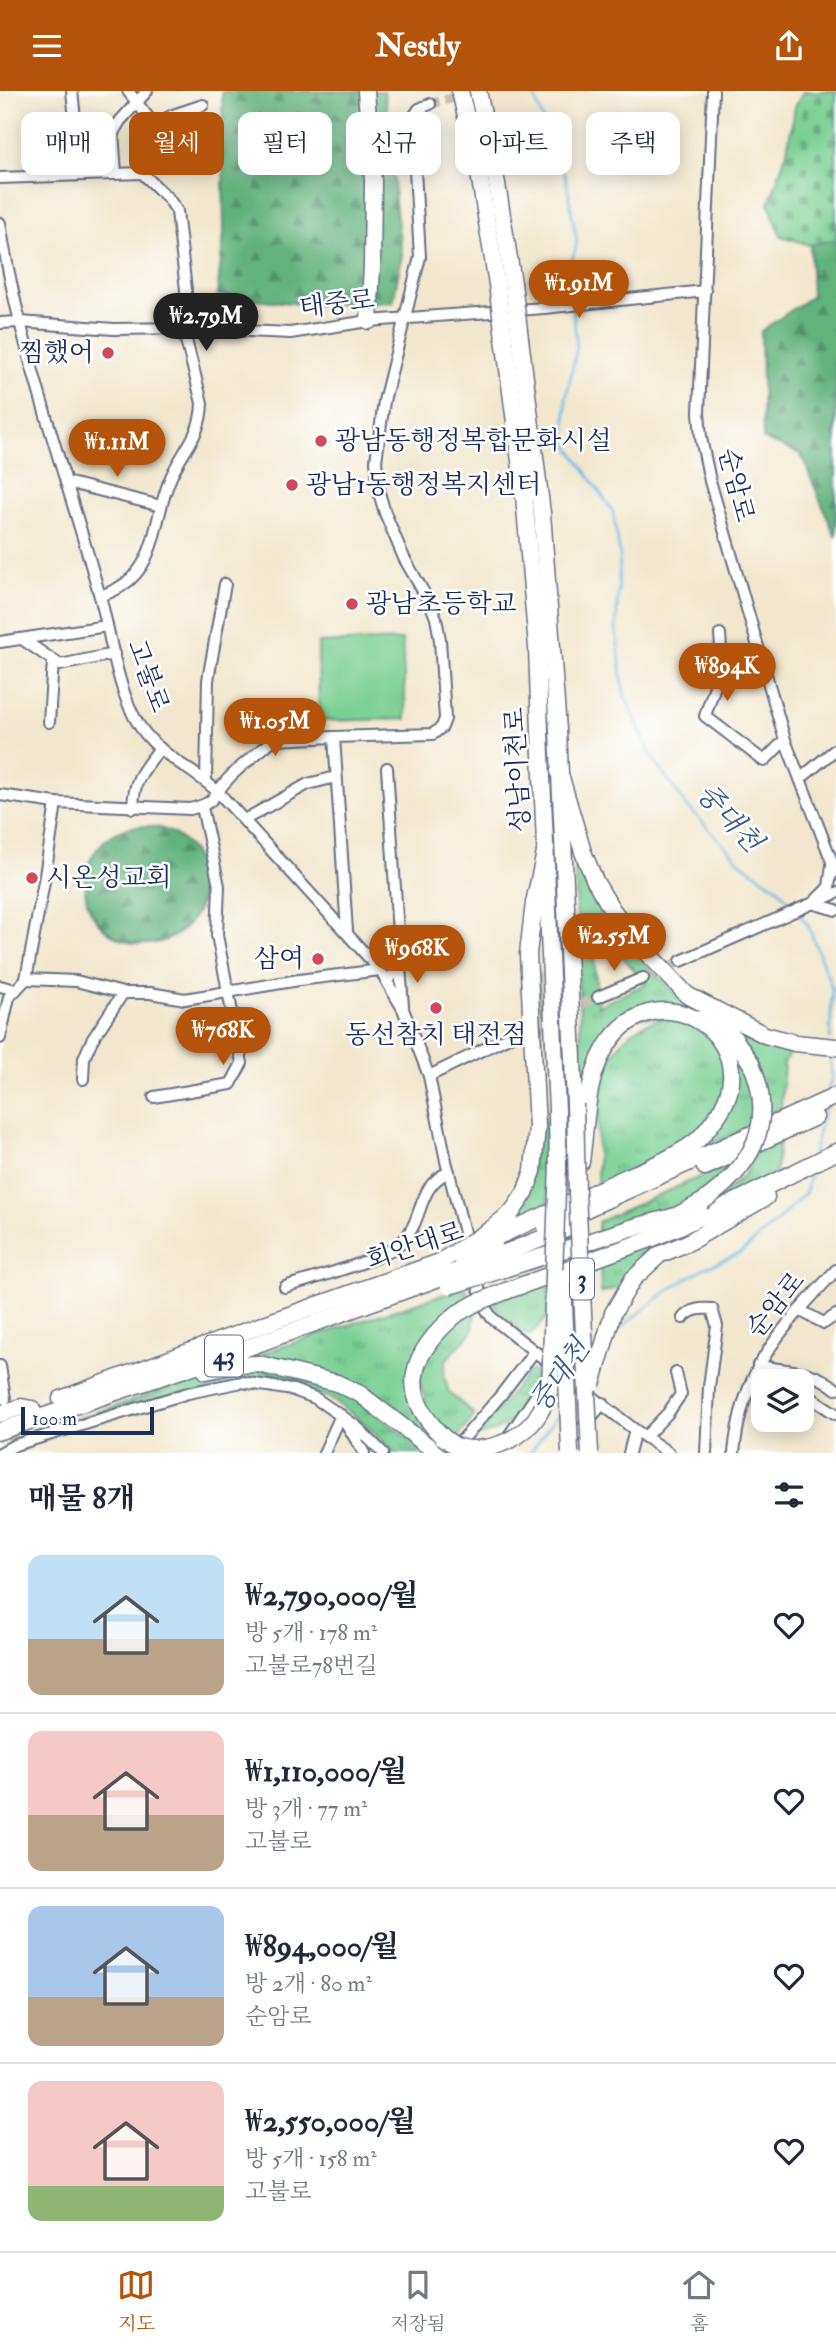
<!DOCTYPE html>
<html lang="ko">
<meta charset="utf-8">
<style>
:root{--surface:#fff;--page:#f2f2f3;--text:#1f2937;--muted:#747a83;--line:#e0e1e3;--accent:#b45309}
body{margin:0;font-family:"IM FELL Double Pica","Noto Serif KR",serif;background:var(--page);color:var(--text);height:100vh;display:flex;flex-direction:column;font-size:26px;white-space:nowrap}
*{box-sizing:border-box;margin:0}
p{font-size:23px;color:var(--muted)}
.icon{flex:none;width:38px;height:38px;fill:none;stroke:currentColor;stroke-width:2;stroke-linecap:round;stroke-linejoin:round}
.map{position:relative;height:1362px;overflow:hidden}
.side{display:flex;flex-direction:column;background:var(--surface);flex:1}
.side>*{flex:none}
.hud{position:absolute;left:21px;top:21px;width:794px;height:63px;display:flex;gap:14px}
.controls{position:absolute;left:751px;top:1278px;display:grid;gap:14px}
.controls a{display:grid;place-items:center;width:63px;height:63px;border-radius:14px;background:var(--surface);box-shadow:0 4px 18px #0003;font-size:35px}
.scale{position:absolute;left:21px;bottom:18px;width:133px;box-sizing:border-box;padding-left:7px;border:4px solid #1b2f5e;border-top:0;font-size:19px;line-height:24px;white-space:nowrap;color:#1b2f5e;-webkit-text-stroke:5px #fff;paint-order:stroke}
.price{position:absolute;translate:-50% -60px;padding:0 16px;border-radius:24px;background:var(--accent);color:#fff;font-size:23px;line-height:46px;filter:drop-shadow(0 2px 4px #0008)}
.price::after{content:'';position:absolute;left:50%;top:42px;width:21px;height:16px;margin-left:-10px;background:inherit;clip-path:polygon(0 0,100% 0,50% 100%)}
.price.selected{background:#222;color:#fff}
ul{padding:0;list-style:none}
li{display:flex;align-items:center;gap:21px;height:175px;padding:0 28px}
li+li{border-top:2px solid var(--line)}
li span{display:grid;place-items:center;flex:none;width:196px;height:140px;border-radius:14px;color:#555}
li>.icon{margin-inline-start:auto}
span .icon{width:84px;height:84px;fill:#fffc;stroke-width:1}
li b{font-size:30px}
h2{display:flex;justify-content:space-between;align-items:center;height:84px;padding:0 28px;font-size:30px}
.pill{padding:0 24px;border-radius:14px;background:var(--surface);box-shadow:0 4px 18px #0003;font-size:24px;line-height:63px}
.pill.selected{background:var(--accent);color:#fff}
header{display:flex;justify-content:space-between;align-items:center;height:91px;padding:0 28px;background:var(--accent);color:#fff;font-size:32px;font-weight:700}
.dock{display:flex;justify-content:space-around;align-items:center;height:98px;border-top:2px solid var(--line);background:var(--surface);font-size:19px;color:var(--muted)}
.dock a{display:grid;justify-items:center;gap:4px}
.dock .selected{color:var(--accent)}
.map>svg:first-child{display:block}
</style>
<header><svg class="icon" aria-label="menu" viewBox="0 0 24 24"><path d="M4 6h16M4 12h16M4 18h16"/></svg>Nestly<svg class="icon" aria-label="share" viewBox="0 0 24 24"><path d="M12 15V3M7 8l5-5 5 5M5 13v7h14v-7"/></svg></header>
<div class="map">
<svg width="836" height="1362" viewBox="0 0 836 1362">
<defs>
<pattern id="grass-tufts" width="24" height="20" patternUnits="userSpaceOnUse" patternTransform="scale(1.75)"><rect width="24" height="20" fill="#79cf93"/><path d="M3 7l-1-3M5 7V3M7 7l1-3M15 17l-1-3M17 17v-4M19 17l1-3" fill="none" stroke="#62a87b"/></pattern>
<pattern id="forest-firs" width="22" height="20" patternUnits="userSpaceOnUse" patternTransform="scale(1.75)"><rect width="22" height="20" fill="#62b27d"/><path d="M5 1l3.5 6h-7zM16 11l3.5 6h-7z" fill="#50916a"/></pattern>
<pattern id="cemetery-stones" width="16" height="16" patternUnits="userSpaceOnUse" patternTransform="scale(1.75)"><rect width="16" height="16" fill="#79cf93"/><path d="M2 7V4a2 2 0 0 1 4 0v3zM10 15v-3a2 2 0 0 1 4 0v3z" fill="#62a87b"/></pattern>
</defs>
<rect width="100%" height="100%" fill="#fff"/>
<filter id="ink" filterUnits="userSpaceOnUse"><feTurbulence type="fractalNoise" baseFrequency=".0143" numOctaves="2"/><feDisplacementMap in="SourceGraphic" scale="14" xChannelSelector="R" yChannelSelector="G"/><feConvolveMatrix kernelMatrix="1 2 1 2 8 2 1 2 1" color-interpolation-filters="sRGB"/></filter>
<filter id="wash" filterUnits="userSpaceOnUse"><feTurbulence type="fractalNoise" baseFrequency=".00686" numOctaves="4" result="noise"/><feDisplacementMap in="SourceGraphic" scale="28" xChannelSelector="R" yChannelSelector="G"/><feGaussianBlur stdDeviation="1.57" result="paint"/><feColorMatrix in="noise" values="0 0 0 0 0 0 0 0 0 0 0 0 0 0 0 0 0 1.4 0 .05"/><feComposite in="paint" operator="in"/></filter>
<g filter="url(#wash)">
<rect width="100%" height="100%" fill="#f2e7ce"/>
<g fill="url(#grass-tufts)" stroke="#4a7f78" stroke-width="2" fill-rule="evenodd">
<path d="M575 766 580 767 619 836 644 871 681 908 715 932 750 980 755 1007 754 1034 660 1076 712 1042 731 1015 735 986 704 928 632 926 592 979 582 999ZM616 858 646 893 598 915 594 867Z"/>
<polygon points="539,882 548,1118 499,1139 524,1111 542,1015"/>
<path d="M669 927 687 931 719 954 728 992 707 1031 674 1059 597 1096C599 1034 587 937 669 927Z"/>
<polygon points="732,935 791,959 784,973 781,1017 767,1023"/>
<polygon points="779,1051 775,1086 600,1164 599,1152 719,1106 744,1084 758,1058"/>
<polygon points="740,1068 692,1113 598,1144 598,1131"/>
<polygon points="731,1119 630,1192 601,1202 600,1171"/>
<polygon points="549,1190 548,1226 529,1245 501,1223 492,1211"/>
<polygon points="465,1196 470,1208 453,1216 411,1295 450,1359 447,1362 443,1362 378,1311 235,1271"/>
<polygon points="475,1219 473,1240 446,1269 444,1285 449,1302 475,1324 456,1348 431,1328 419,1290 431,1251"/>
<polygon points="257,1279 351,1303 427,1362 395,1362 362,1330 328,1306 291,1293 252,1288 24,1348 83,1326 209,1284"/>
<path d="M533 1279 537 1286C527 1319 511 1339 476 1345L528 1281Z"/>
</g>
<g fill="url(#forest-firs)" stroke="#3e706e" stroke-width="2">
<polygon points="222,0 384,0 393,58 395,112 402,164 393,211 309,214 217,204 224,142"/>
<polygon points="836,148 836,447 801,363 763,348 761,240 812,205 810,154"/>
<circle cx="144" cy="794" r="59"/>
</g>
<polygon fill="url(#cemetery-stones)" stroke="#4a7f78" stroke-width="2" points="803,0 836,0 836,148 810,154 781,145 769,113 787,60 795,16"/>
<polygon fill="#79cf93" stroke="#4a7f78" stroke-width="2" points="402,549 406,628 319,630 318,552"/>
<g fill="none" stroke-linecap="round" stroke-linejoin="round">
<g stroke="#6cb8e5" stroke-width="2.5">
<polyline points="532,0 566,88 577,152 569,181 572,212"/>
<polyline points="573,219 577,256 566,307 566,351 613,421 620,465 616,539 624,603 652,666 686,714 740,771 779,798 795,817"/>
<polyline points="799,823 808,834 832,897 830,948"/>
<polyline points="828,1000 832,985 830,962"/>
<polyline points="813,1065 824,1017"/>
<polyline points="614,1242 670,1198 704,1177 741,1162 776,1131 806,1101 810,1082"/>
<polyline points="530,1362 561,1319"/>
</g>
</g>
</g>
<g filter="url(#ink)">
<g fill="none" stroke-linecap="round" stroke-linejoin="round">
<g stroke="#c7c2b8" stroke-width="10" stroke-dasharray="10 5" stroke-linecap="butt">
<polyline points="430,13 465,4"/>
<polyline points="643,887 681,870"/>
<polyline points="527,938 598,906"/>
<polyline points="7,1314 13,1350"/>
</g>
<g stroke="#666f85" stroke-width="14">
<g id="minor">
<polyline points="72,0 81,83"/>
<polyline points="713,0 699,321 701,347 710,390 785,649 836,781"/>
<polyline points="154,34 173,24 203,14"/>
<polyline points="116,82 113,42 120,30 147,0"/>
<polyline points="0,87 142,82"/>
<path d="M0 132C19 258 65 379 99 502 111 542 116 598 139 634 158 664 194 678 219 702L380 879 403 918 429 985 519 941"/>
<polyline points="0,232 20,231 114,238 183,237 290,242 369,230 544,217 705,200"/>
<polyline points="66,391 161,415"/>
<path d="M100 505C161 486 150 433 171 386 183 358 201 346 202 312L183 237 186 199 177 120 168 107 142 82 145 55 156 40 154 34 128 0"/>
<polyline points="720,543 722,574 705,625 764,670 785,649"/>
<polyline points="22,548 60,574 114,563"/>
<polyline points="0,551 107,535"/>
<polyline points="49,631 53,570"/>
<polyline points="800,688 836,658"/>
<polyline points="206,689 208,589 225,493"/>
<path d="M0 704 56 712 190 718C217 712 212 705 228 688 240 675 256 664 270 651L276 649 334 646"/>
<path d="M133 717C134 686 143 680 160 657"/>
<polyline points="244,729 308,693 336,686"/>
<polyline points="817,808 829,796 832,774"/>
<polyline points="815,813 836,819"/>
<polyline points="347,840 334,646 433,643 442,636 445,628 440,549 436,527 431,514 404,467 385,422 380,405 376,370 384,310 420,166 412,28 419,18 430,13"/>
<polyline points="681,870 836,802"/>
<polyline points="400,875 403,915"/>
<polyline points="26,888 76,890 123,902 92,949 84,967 83,988"/>
<polyline points="387,889 398,879 400,872 387,677"/>
<polyline points="0,895 16,899"/>
<polyline points="123,902 150,902 185,908 299,889 380,879"/>
<polyline points="598,906 643,887"/>
<polyline points="0,947 9,906 26,888 45,785 56,712"/>
<polyline points="429,985 446,1070 468,1157"/>
<polyline points="154,1006 231,993 242,972 217,844 219,795 202,716"/>
<polyline points="475,1183 484,1215 492,1227 635,1339 669,1362"/>
<path d="M285 1196C310 1188 387 1168 402 1151 425 1128 416 1095 449 1081"/>
<polyline points="799,1219 824,1232 836,1224"/>
<path d="M683 1227C691 1218 700 1217 712 1218L717 1235 709 1296 706 1362"/>
<path d="M758 1274C788 1282 810 1276 836 1298"/>
<polyline points="0,1275 5,1308"/>
<polyline points="802,1301 836,1323"/>
<polyline points="344,1329 364,1362"/>
<polyline points="645,1346 668,1322 681,1303 676,1282"/>
<polyline points="506,1349 550,1284"/>
<polyline points="569,1353 603,1312"/>
<polyline points="0,1362 15,1354 188,1302 242,1291 293,1299 315,1307 356,1335 383,1362"/>
<polyline points="324,1362 341,1324"/>
<polyline points="451,1362 501,1304 534,1261"/>
<polyline points="629,1362 635,1339"/>
<path d="M734 1362C742 1276 781 1239 836 1179"/>
</g>
</g>
<g stroke="#666f85" stroke-width="19">
<g id="highway">
<polyline points="366,0 373,90 372,176 369,230"/>
<polyline points="460,0 478,76 497,193"/>
<polyline points="478,0 494,75 513,192"/>
<polyline points="558,639 575,1013"/>
<polyline points="540,641 557,1020"/>
<polyline points="559,680 583,761 595,790 611,817 636,850 671,887 687,904 765,944 795,952 836,956"/>
<polyline points="707,921 729,940 751,972"/>
<polyline points="705,1076 815,1026"/>
<polyline points="546,1136 836,1005"/>
<polyline points="490,1139 512,1121 525,1102 533,1080 537,1035 528,863 534,812 546,757"/>
<path d="M492 1148C534 1129 576 1110 618 1090 643 1079 672 1068 694 1052 702 1046 709 1036 715 1028 778 945 639 861 596 977 586 1004 585 1042 581 1071"/>
<polyline points="659,1164 689,1151 766,1106"/>
<polyline points="495,1166 566,1138"/>
<polyline points="501,1179 631,1137 676,1125 702,1111"/>
<polyline points="506,1200 653,1147 739,1109 836,1061"/>
<polyline points="206,1280 235,1274 259,1273 337,1292 360,1303 437,1362"/>
<polyline points="61,1308 281,1227 440,1171"/>
<polyline points="0,1323 21,1316 32,1318"/>
<polyline points="0,1340 235,1261 447,1184"/>
<path d="M443 1346C395 1300 412 1260 458 1222"/>
</g>
</g>
<use href="#minor" stroke="#fff" stroke-width="10"/>
<use href="#highway" stroke="#fff" stroke-width="16"/>
<g stroke="#666f85" stroke-width="19" stroke-linecap="butt">
<g id="highway-bridge">
<polyline points="513,192 542,422 558,639"/>
<polyline points="497,193 523,393 537,556 540,641"/>
<polyline points="575,1013 577,1102 590,1362"/>
<polyline points="557,1020 558,1080"/>
<path d="M702 1111C752 1076 777 1032 751 972"/>
<polyline points="460,1166 494,1154"/>
<polyline points="440,1171 490,1139"/>
<polyline points="447,1184 495,1166"/>
<polyline points="563,1187 570,1362"/>
<polyline points="449,1195 501,1179"/>
<polyline points="458,1222 476,1212 506,1200"/>
<polyline points="592,1293 613,1222 633,1188 659,1164"/>
<path d="M443 1346C448 1350 455 1356 462 1357 492 1362 527 1346 541 1319 545 1312 547 1305 550 1298L558 1071"/>
</g>
</g>
<use href="#highway-bridge" stroke="#fff" stroke-width="16"/>
</g>
</g>
<g fill="#d1495b" stroke="#fff" stroke-width="2.5">
<circle cx="108" cy="262" r="7"/>
<circle cx="321" cy="350" r="7"/>
<circle cx="292" cy="394" r="7"/>
<circle cx="352" cy="513" r="7"/>
<circle cx="32" cy="787" r="7"/>
<circle cx="318" cy="868" r="7"/>
<circle cx="436" cy="917" r="7"/>
</g>
<g text-anchor="middle" dominant-baseline="central" stroke-width="5" stroke-linejoin="round" paint-order="stroke">
<g fill="#fff" stroke="#5f6d8e" stroke-width="2">
<rect x="570" y="1167.5" width="24" height="41" rx="5"/>
<rect x="205" y="1244.5" width="38" height="41" rx="5"/>
</g>
<g font-size="24" font-weight="bold" fill="#1b2f5e">
<text x="582" y="1188">3</text>
<text x="224" y="1265">43</text>
</g>
<g font-size="26" fill="#1b2f5e" stroke="#fff">
<text transform="translate(337 213) rotate(-7)">태중로</text>
<text transform="translate(736 394) rotate(76)">순암로</text>
<text transform="translate(148 585) rotate(70)">고불로</text>
<text transform="translate(518 679) rotate(-93)">성남이천로</text>
<text transform="translate(415 1155) rotate(-18)">회안대로</text>
<text transform="translate(776 1214) rotate(-51)">순암로</text>
</g>
<g font-size="26" fill="#1b2f5e" stroke="#fff" text-anchor="start">
<text x="94" y="262" text-anchor="end">찜했어</text>
<text x="335" y="350">광남동행정복합문화시설</text>
<text x="306" y="394">광남1동행정복지센터</text>
<text x="366" y="513">광남초등학교</text>
<text x="46" y="787">시온성교회</text>
<text x="304" y="868" text-anchor="end">삼여</text>
<text x="436" y="944" text-anchor="middle">동선참치 태전점</text>
</g>
<g font-size="28" font-style="italic" fill="#375f8d" stroke="#fff">
<text transform="translate(729 727) rotate(47)">중대천</text>
<text transform="translate(560 1285) rotate(-55)">중대천</text>
</g>
</g>
</svg>
<div class="controls">
<a><svg class="icon" aria-label="layers" viewBox="0 0 24 24"><path d="M12 4l9 5-9 5-9-5zM3 14l9 5 9-5"/></svg></a>
</div>
<div class="scale">100 m</div>
<b class="price" style="left:579px;top:229px">₩1.91M</b>
<b class="price selected" style="left:206px;top:262px">₩2.79M</b>
<b class="price" style="left:117px;top:388px">₩1.11M</b>
<b class="price" style="left:727px;top:612px">₩894K</b>
<b class="price" style="left:275px;top:667px">₩1.05M</b>
<b class="price" style="left:614px;top:882px">₩2.55M</b>
<b class="price" style="left:417px;top:894px">₩968K</b>
<b class="price" style="left:223px;top:976px">₩768K</b>
<div class="hud">
<a class="pill">매매</a>
<a class="pill selected">월세</a>
<a class="pill">필터</a>
<a class="pill">신규</a>
<a class="pill">아파트</a>
<a class="pill">주택</a>
</div>
</div>
<section class="side">
<h2>매물 8개<svg class="icon" aria-label="filters" viewBox="0 0 24 24"><path d="M4 7h16M4 17h16"/><circle cx="9" cy="7" r="2"/><circle cx="15" cy="17" r="2"/></svg></h2>
<ul>
<li><span style="background:linear-gradient(#bfe0f5 60%,#b9a48a 0)"><svg class="icon" aria-label="home" viewBox="0 0 24 24"><path d="M3 11l9-7 9 7M6 9v11h12V9"/></svg></span><div><b>₩2,790,000/월</b><p>방 5개 · 178 m²</p><p>고불로78번길</p></div><svg class="icon" aria-label="heart" viewBox="0 0 24 24"><path d="M12 20l-8-8c-3-5 5-10 8-4 3-6 11-1 8 4z"/></svg></li>
<li><span style="background:linear-gradient(#f6c9c9 60%,#b9a48a 0)"><svg class="icon" aria-label="home" viewBox="0 0 24 24"><path d="M3 11l9-7 9 7M6 9v11h12V9"/></svg></span><div><b>₩1,110,000/월</b><p>방 3개 · 77 m²</p><p>고불로</p></div><svg class="icon" aria-label="heart" viewBox="0 0 24 24"><path d="M12 20l-8-8c-3-5 5-10 8-4 3-6 11-1 8 4z"/></svg></li>
<li><span style="background:linear-gradient(#a9c7e8 65%,#b9a48a 0)"><svg class="icon" aria-label="home" viewBox="0 0 24 24"><path d="M3 11l9-7 9 7M6 9v11h12V9"/></svg></span><div><b>₩894,000/월</b><p>방 2개 · 80 m²</p><p>순암로</p></div><svg class="icon" aria-label="heart" viewBox="0 0 24 24"><path d="M12 20l-8-8c-3-5 5-10 8-4 3-6 11-1 8 4z"/></svg></li>
<li><span style="background:linear-gradient(#f6c9c9 75%,#8fb573 0)"><svg class="icon" aria-label="home" viewBox="0 0 24 24"><path d="M3 11l9-7 9 7M6 9v11h12V9"/></svg></span><div><b>₩2,550,000/월</b><p>방 5개 · 158 m²</p><p>고불로</p></div><svg class="icon" aria-label="heart" viewBox="0 0 24 24"><path d="M12 20l-8-8c-3-5 5-10 8-4 3-6 11-1 8 4z"/></svg></li>
</ul>
</section>
<nav class="dock">
<a class="selected"><svg class="icon" aria-label="map" viewBox="0 0 24 24"><path d="M3 6l6-2 6 2 6-2v14l-6 2-6-2-6 2zM9 4v14M15 6v14"/></svg>지도</a>
<a><svg class="icon" aria-label="saved" viewBox="0 0 24 24"><path d="M7 4h10v16l-5-4-5 4z"/></svg>저장됨</a>
<a><svg class="icon" aria-label="home" viewBox="0 0 24 24"><path d="M3 11l9-7 9 7M6 9v11h12V9"/></svg>홈</a>
</nav>
